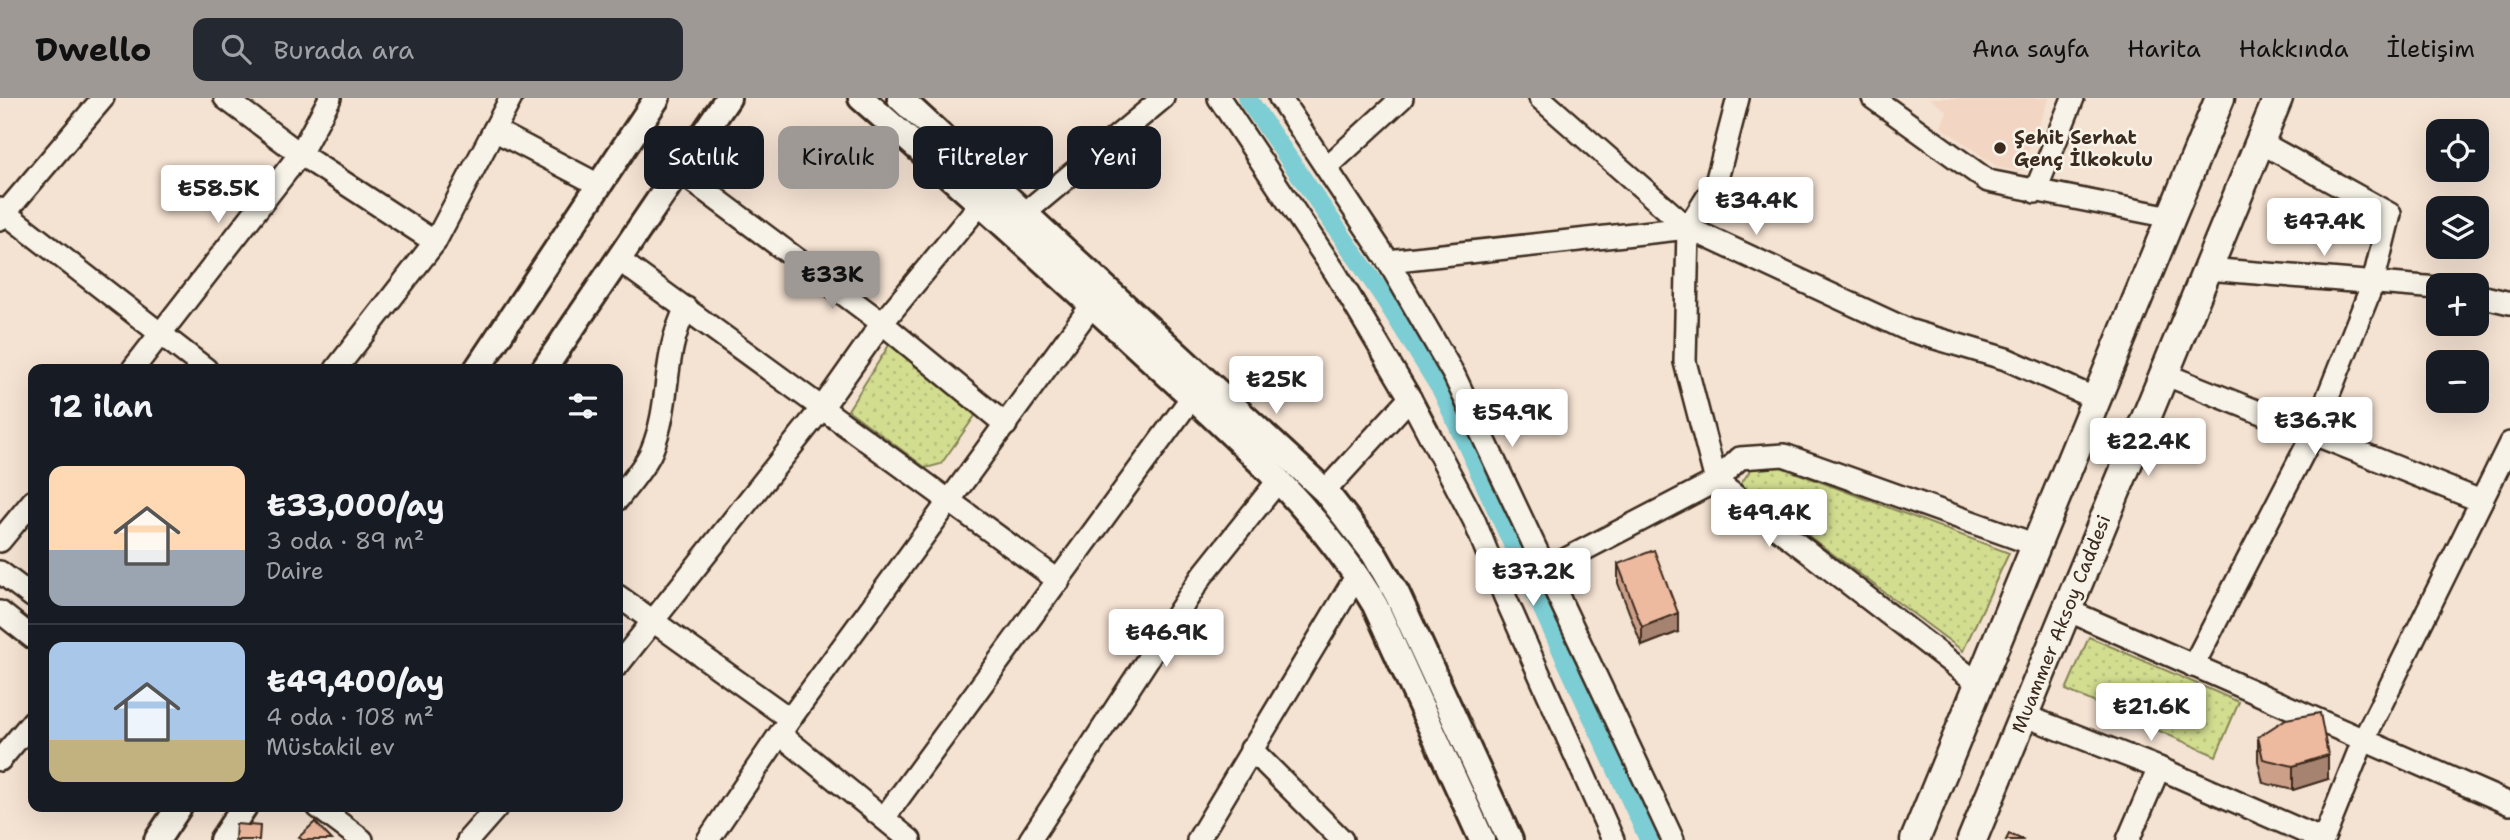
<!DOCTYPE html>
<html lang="tr">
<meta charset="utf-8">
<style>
:root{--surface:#171b24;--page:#242831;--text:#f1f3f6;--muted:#9ea1a6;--line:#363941;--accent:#9f9995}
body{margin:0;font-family:"Shantell Sans",sans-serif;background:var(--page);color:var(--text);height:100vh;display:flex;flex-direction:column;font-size:26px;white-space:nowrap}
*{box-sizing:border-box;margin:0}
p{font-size:23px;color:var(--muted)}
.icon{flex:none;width:38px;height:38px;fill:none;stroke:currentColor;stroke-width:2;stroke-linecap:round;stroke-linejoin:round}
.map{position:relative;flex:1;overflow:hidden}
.side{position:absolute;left:28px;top:266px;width:595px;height:448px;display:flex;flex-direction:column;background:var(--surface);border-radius:14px;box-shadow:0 7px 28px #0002}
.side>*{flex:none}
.top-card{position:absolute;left:644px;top:28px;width:665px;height:63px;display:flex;gap:14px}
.buttons{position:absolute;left:2426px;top:21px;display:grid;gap:14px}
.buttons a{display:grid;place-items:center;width:63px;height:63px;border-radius:14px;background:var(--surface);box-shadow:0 7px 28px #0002;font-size:35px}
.price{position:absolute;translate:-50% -60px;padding:0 16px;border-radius:7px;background:#fff;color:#222;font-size:23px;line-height:46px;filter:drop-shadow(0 2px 4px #0008)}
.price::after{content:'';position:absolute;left:50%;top:42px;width:21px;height:16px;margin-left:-10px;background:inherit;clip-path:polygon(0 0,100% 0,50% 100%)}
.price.current{background:var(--accent);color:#111}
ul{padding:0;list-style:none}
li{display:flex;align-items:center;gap:21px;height:175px;padding:0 21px}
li+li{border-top:2px solid var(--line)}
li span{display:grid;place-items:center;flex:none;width:196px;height:140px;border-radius:14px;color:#555}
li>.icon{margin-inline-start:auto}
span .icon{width:84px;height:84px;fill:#fffc;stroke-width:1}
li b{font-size:30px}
h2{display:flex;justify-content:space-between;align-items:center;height:84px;padding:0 21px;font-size:30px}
.tag{padding:0 24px;border-radius:14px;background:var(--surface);box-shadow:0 7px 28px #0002;font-size:24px;line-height:63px}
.tag.current{background:var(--accent);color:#111}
header{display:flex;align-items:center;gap:42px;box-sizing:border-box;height:98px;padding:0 35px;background:var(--accent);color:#111}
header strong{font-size:33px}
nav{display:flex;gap:38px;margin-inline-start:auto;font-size:24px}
.search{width:490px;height:63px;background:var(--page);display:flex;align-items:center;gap:18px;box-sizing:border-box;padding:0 24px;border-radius:14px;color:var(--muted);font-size:26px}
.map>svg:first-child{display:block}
</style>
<header>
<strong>Dwello</strong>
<div class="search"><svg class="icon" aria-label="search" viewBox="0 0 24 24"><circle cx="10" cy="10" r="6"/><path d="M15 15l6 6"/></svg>Burada ara</div>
<nav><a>Ana sayfa</a><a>Harita</a><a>Hakkında</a><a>İletişim</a></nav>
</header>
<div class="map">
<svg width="2510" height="742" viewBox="0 0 2510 742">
<defs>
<pattern id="grass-dots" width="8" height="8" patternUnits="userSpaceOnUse" patternTransform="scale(1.75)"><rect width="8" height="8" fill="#d2dd90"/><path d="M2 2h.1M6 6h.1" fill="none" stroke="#b5be7c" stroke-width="1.8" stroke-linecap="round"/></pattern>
</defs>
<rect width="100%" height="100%" fill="#f4e2d2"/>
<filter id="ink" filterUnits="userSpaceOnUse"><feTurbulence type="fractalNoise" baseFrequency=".0143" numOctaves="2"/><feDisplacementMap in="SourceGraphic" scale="14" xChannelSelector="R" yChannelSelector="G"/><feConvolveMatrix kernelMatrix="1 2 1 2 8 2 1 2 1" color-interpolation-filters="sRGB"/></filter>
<g filter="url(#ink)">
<polygon fill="#f2d6c3" points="1929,0 2049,0 2020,73 1999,70 1941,29 1947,13"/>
<g fill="url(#grass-dots)" stroke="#868457" stroke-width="2">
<polygon points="891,244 977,315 941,366 926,370 848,312"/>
<polygon points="1770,365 2009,455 1963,553 1740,387 1754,367"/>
<polygon points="2089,539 2239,604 2216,658 2066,592"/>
</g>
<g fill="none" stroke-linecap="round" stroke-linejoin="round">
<polyline stroke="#7ccdd4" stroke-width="19" points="1247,0 1383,198 1442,293 1649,742"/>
<g stroke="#3b2a1e" stroke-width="26">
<g id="minor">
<polyline points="225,0 300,56 435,144"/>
<polyline points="1219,0 1335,174 1410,300 1474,422 1505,499 1613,742"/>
<polyline points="1280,0 1388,163 1454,277 1673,742"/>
<polyline points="1540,0 1688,130"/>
<polyline points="1738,0 1716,85 1688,130 1685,264 1716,383 1740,360 1784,357 2036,447"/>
<polyline points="1873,0 1988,83 2171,119"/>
<polyline points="494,32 599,87"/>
<polyline points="1327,69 1402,0"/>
<polyline points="679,73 882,225 1006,327"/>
<polyline points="2035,94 2073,0"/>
<polyline points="0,111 206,271"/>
<polyline points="1026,114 1163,0"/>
<polyline points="0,121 103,0"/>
<polyline points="619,162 1059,483"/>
<polyline points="1388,163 1688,130 1908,232 2006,261 2096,301"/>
<polyline points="2207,171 2438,190"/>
<polyline points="2476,197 2510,205"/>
<polyline points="133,271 300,56 330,0"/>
<polyline points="336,271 435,144 511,0"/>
<polyline points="2164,276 2481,403"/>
<polyline points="1325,393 1410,300"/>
<path d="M618 401C629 386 645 369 652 352 672 303 661 260 686 210"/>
<polyline points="0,443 33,403"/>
<polyline points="1545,472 1716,383 1979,586"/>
<polyline points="0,474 33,499"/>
<polyline points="618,498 790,621"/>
<polyline points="2067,512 2510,706"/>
<polyline points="0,514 33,540"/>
<polyline points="618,567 822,310 882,225 981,105"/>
<polyline points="2193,568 2313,336 2373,185 2390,116 2260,44"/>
<polyline points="2023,617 2159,670 2128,742"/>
<polyline points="781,637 910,742"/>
<polyline points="1251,651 1342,742"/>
<polyline points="0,662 33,623"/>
<polyline points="2159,670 2323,742"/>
<polyline points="318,709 362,742"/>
<polyline points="884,720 1192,299"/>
<polyline points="2324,740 2363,643 2510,345"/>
<polyline points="468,742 497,709"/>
<polyline points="708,742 790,621 1092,207"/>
<polyline points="1030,742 1202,478 1278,383"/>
<polyline points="1198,742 1357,477"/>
</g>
</g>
<g stroke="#3b2a1e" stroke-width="30">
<g id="tertiary">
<path d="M861 0C957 84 1052 170 1146 257 1229 333 1317 409 1375 507L1482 742"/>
<polyline points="900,0 1325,393 1374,456 1397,496 1510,742"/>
<polyline points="477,271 657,0"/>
<polyline points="544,271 728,0"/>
<polyline points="157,742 179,709"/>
<polyline points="222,742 244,709"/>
</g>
</g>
<g stroke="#3b2a1e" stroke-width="33">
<g id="secondary">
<polyline points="1915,742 2220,0"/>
<polyline points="1972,742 2278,0"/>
</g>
</g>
<use href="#minor" stroke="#f7f3e8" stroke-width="21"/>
<use href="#tertiary" stroke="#f7f3e8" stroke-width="24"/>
<use href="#secondary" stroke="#f7f3e8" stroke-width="28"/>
</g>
<g fill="#cc9f89" stroke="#3b2a1e" stroke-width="2">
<polygon points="1618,466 1678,534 1642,548 1618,485"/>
<polygon points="2258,639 2328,681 2293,692 2263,685 2258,663"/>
</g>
<g fill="#a6826f" stroke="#3b2a1e" stroke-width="2">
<polygon points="1678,515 1678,534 1642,548 1642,529"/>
<polygon points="2328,657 2328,681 2293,692 2293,668"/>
</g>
<g fill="#edb99f" stroke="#3b2a1e" stroke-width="2">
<polygon points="1654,452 1678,515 1642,529 1618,466"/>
<polygon points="2320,615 2328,657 2293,668 2263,661 2258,639 2286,621"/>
<polygon points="315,724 332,742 302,742 299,739"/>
<polygon points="236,726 260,728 259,742 235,742"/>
<polygon points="2009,736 2024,742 2006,742"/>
</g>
</g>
<circle fill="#3b2a1e" stroke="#f7f3e8" stroke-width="2.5" cx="2000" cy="50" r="7"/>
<g text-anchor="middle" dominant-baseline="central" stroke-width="5" stroke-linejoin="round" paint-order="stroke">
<g font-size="19" font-weight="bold" fill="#3b2a1e" stroke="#f7f3e8" text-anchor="start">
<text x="2014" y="39">Şehit Serhat<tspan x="2014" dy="22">Genç İlkokulu</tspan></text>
</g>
<g font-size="19" fill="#3b2a1e" stroke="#f7f3e8">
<text transform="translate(2061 526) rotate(-68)">Muammer Aksoy Caddesi</text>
</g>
</g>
</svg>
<div class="buttons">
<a><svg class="icon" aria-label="locate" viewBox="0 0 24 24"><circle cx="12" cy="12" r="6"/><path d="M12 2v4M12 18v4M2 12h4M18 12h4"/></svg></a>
<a><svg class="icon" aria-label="layers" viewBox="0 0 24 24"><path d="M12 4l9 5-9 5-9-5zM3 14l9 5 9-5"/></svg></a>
<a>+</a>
<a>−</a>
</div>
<b class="price" style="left:218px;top:127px">₺58.5K</b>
<b class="price" style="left:1756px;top:139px">₺34.4K</b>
<b class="price" style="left:2324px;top:160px">₺47.4K</b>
<b class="price current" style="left:832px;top:213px">₺33K</b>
<b class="price" style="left:1276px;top:318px">₺25K</b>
<b class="price" style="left:1512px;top:351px">₺54.9K</b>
<b class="price" style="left:2315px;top:359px">₺36.7K</b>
<b class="price" style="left:2148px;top:380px">₺22.4K</b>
<b class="price" style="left:1769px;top:451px">₺49.4K</b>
<b class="price" style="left:1533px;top:510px">₺37.2K</b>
<b class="price" style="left:1166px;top:571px">₺46.9K</b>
<b class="price" style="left:2151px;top:645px">₺21.6K</b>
<div class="top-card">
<a class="tag">Satılık</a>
<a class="tag current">Kiralık</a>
<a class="tag">Filtreler</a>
<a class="tag">Yeni</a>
</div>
<section class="side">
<h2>12 ilan<svg class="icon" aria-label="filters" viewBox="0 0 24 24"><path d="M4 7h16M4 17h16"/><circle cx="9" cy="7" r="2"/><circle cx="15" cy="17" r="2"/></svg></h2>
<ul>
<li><span style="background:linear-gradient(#ffd9b3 60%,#9aa5b1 0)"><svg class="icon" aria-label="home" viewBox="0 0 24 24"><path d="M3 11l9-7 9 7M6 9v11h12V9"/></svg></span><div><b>₺33,000/ay</b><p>3 oda · 89 m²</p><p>Daire</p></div></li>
<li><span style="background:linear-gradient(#a9c7e8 70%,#c2b280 0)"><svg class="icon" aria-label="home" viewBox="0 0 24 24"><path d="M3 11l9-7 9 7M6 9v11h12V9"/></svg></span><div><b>₺49,400/ay</b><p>4 oda · 108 m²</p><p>Müstakil ev</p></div></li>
</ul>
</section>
</div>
